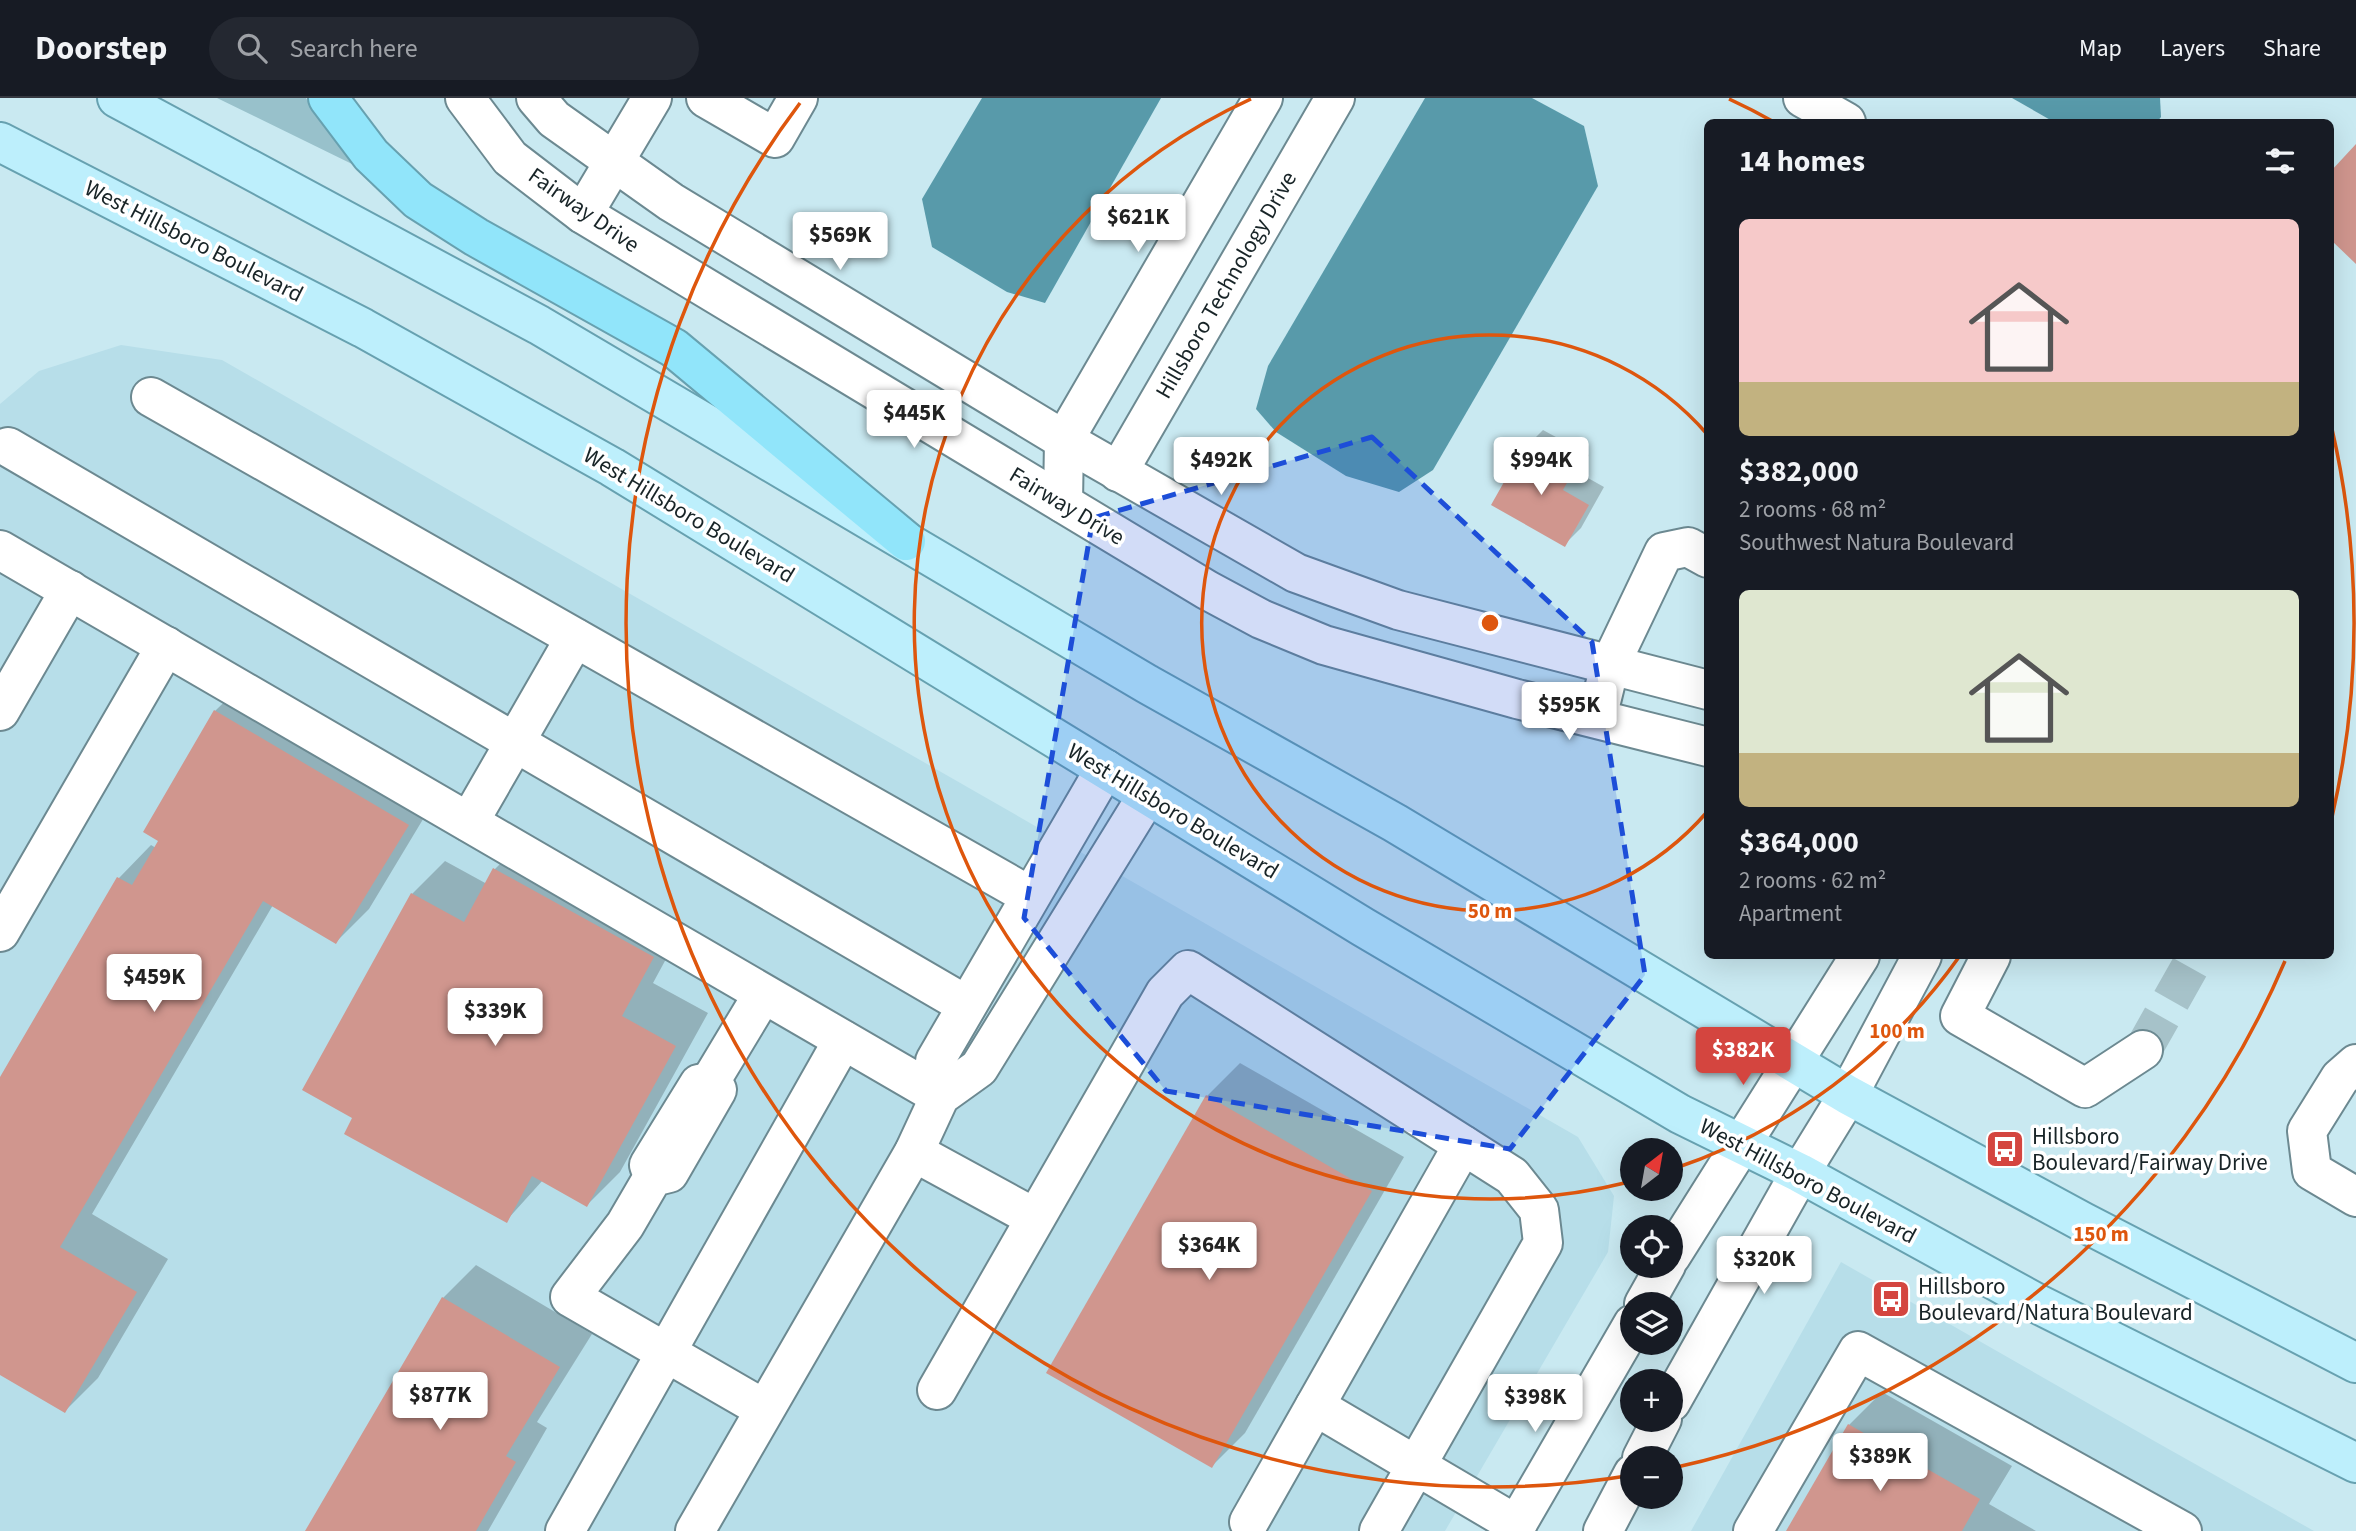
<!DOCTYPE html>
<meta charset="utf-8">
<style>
:root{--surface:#171b24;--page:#242831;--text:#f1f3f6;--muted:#9ea1a6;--line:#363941;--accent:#d4453f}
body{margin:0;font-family:"Source Sans 3",sans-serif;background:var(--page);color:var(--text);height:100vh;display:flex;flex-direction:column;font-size:26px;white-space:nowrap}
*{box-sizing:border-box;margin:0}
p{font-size:23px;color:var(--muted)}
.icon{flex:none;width:38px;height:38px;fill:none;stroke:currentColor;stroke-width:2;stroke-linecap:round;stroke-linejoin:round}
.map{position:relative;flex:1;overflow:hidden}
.drawer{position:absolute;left:1704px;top:21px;width:630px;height:840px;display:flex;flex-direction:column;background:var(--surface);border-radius:10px;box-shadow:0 7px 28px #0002}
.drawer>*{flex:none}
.needle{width:46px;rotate:31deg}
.controls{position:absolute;left:1620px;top:1040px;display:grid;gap:14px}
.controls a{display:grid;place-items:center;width:63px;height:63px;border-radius:50%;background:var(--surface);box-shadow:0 7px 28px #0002;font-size:35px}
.price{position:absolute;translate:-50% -60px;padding:0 16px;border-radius:7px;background:#fff;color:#222;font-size:23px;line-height:46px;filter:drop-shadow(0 2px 4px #0008)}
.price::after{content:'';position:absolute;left:50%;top:42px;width:21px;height:16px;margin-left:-10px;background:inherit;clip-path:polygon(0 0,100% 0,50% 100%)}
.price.active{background:var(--accent);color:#fff}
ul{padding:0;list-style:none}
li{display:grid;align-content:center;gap:14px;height:371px;padding:0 35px}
li span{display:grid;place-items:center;height:217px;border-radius:10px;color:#555}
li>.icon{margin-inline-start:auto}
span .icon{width:126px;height:126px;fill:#fffc;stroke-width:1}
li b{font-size:30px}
h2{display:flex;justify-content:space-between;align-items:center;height:84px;padding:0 35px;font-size:30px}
header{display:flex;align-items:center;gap:42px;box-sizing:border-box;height:98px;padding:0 35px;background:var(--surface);border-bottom:2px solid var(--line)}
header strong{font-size:33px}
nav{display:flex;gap:38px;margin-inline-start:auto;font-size:24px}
.search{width:490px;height:63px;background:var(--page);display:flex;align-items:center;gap:18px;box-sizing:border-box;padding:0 24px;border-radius:38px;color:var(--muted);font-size:26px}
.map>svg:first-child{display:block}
</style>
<header>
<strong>Doorstep</strong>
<div class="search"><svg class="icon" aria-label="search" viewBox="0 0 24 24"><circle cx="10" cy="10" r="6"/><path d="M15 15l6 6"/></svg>Search here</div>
<nav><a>Map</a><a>Layers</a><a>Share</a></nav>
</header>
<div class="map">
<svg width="2356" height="1433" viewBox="0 0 2356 1433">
<rect width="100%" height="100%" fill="#c9e9f1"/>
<g fill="#b7dee9">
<polygon points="121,247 222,262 1578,1039 1614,1098 1608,1154 1445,1433 0,1433 0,306 39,273"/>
<polygon points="1841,1164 2156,1344 2314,1433 1691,1433"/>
</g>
<polygon fill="#98c1cb" points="217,0 306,0 317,19 352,66"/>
<g fill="#589aaa">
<polygon points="982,0 1161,0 1045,205 1007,194 932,149 922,101"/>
<polygon points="1425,0 1532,0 1584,28 1598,88 1433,372 1399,394 1346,378 1276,334 1256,311 1268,268"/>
<polygon points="2012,0 2160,0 2161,19 2157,24 2054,24"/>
</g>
<g fill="#0003">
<polygon points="1543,332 1589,357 1579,375 1604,389 1581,430 1565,446 1527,348"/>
<polygon points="248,581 440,693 369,811 336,844 273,807 92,1116 168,1161 98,1280 65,1313 0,1275 0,983 119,780 151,747 156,750 215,613"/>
<polygon points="527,739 685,826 653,885 708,915 620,1074 587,1107 543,1082 506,1123 355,1019 412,796 445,763 487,786 494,772"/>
<polygon points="1240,965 1404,1059 1245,1335 1212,1368 1207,998"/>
<polygon points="476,1167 592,1236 537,1324 547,1330 488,1433 307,1433 443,1200"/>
<polygon points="1882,1294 2012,1368 1989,1406 2036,1433 1788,1433 1849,1327"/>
</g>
<g fill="#d0968e">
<polygon points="2356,46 2356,166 2331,142 2331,73"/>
<polygon points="1525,347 1573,374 1563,392 1589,407 1565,449 1491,407"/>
<polygon points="214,612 409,727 336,846 263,803 60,1149 137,1194 65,1315 0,1277 0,979 117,779 132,787 158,743 143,734"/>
<polygon points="493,770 654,859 622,918 676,948 587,1109 532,1078 507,1125 344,1036 352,1020 302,992 411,795 464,824"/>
<polygon points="1206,997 1372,1093 1212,1370 1046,1275"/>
<polygon points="442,1199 560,1269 506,1358 516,1364 476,1433 305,1433"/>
<polygon points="1848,1326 1980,1401 1962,1433 1786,1433"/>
</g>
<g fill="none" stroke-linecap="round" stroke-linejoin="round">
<polyline stroke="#a6c2c9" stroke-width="38" stroke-dasharray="38 19" stroke-linecap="butt" points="2143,952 2196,858"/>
<g stroke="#6c8991" stroke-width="42">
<g id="minor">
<polyline points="465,0 510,60 583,116 1207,492 1261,521 1324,547 1517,601 1708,649"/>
<polyline points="536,0 554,21 671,104 1064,342 1296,475 1398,512 1708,592"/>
<polyline points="706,0 775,40 798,0"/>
<polyline points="1803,0 1846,24"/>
<polyline points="583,116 652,0"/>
<polyline points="151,299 1030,798"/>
<polyline points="8,349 966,907"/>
<polyline points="1118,374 1335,0"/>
<polyline points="1063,405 1064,342 1263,0"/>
<polyline points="0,452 940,998"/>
<polyline points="0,613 70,492"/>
<polyline points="1597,620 1610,567 1664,454 1688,449 1708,460"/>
<polyline points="469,724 575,540"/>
<polyline points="0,834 166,548"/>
<polyline points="1991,858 1960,918 2085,990 2143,952"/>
<polyline points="2356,966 2340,980 2307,1033 2312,1073 2356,1099"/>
<polyline points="710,984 763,896"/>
<polyline points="940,998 935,963 1105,671"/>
<polyline points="914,1054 1035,1120"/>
<polyline points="653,1079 649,1067 699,986 710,984 717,992 669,1075 653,1079 625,1127 570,1199 764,1311"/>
<polyline points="1671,1158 1860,858"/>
<polyline points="1644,1206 1666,1167"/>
<polyline points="937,1292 1165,895 1188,872 1512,1078 1539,1112 1543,1145 1379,1433"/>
<polyline points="1671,1304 1800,1075 1848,997 1922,858"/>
<polyline points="1315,1308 1517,1427"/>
<polyline points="1642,1360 1662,1321"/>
<polyline points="1249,1424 1463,1047"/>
<polyline points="565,1433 843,942"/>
<polyline points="695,1433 914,1054 940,998 979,970 1147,698"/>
<polyline points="1513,1433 1633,1226"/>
<polyline points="1603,1433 1633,1376"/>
<polyline points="1753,1433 1858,1253 2182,1433"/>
</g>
</g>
<g stroke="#67a1b0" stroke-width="42">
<g id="major">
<polyline points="117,0 539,227 1147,586 1395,725 1848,997 2083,1124 2356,1265"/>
<polyline points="0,44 363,230 612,369 1363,829 1680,1016 1800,1075 2038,1206 2356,1365"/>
</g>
</g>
<g stroke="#67a1b0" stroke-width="42">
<polyline id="highway" points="328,0 371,57 418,102 476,139 674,250 906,443"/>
</g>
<use href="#minor" stroke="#fff" stroke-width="38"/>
<use href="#major" stroke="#bdeffc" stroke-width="38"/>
<use href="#highway" stroke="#91e5fa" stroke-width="38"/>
</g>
<path fill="#1d4ed8" fill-opacity="0.2" stroke="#1d4ed8" stroke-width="5" stroke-dasharray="14 9" stroke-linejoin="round" d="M1372 339 1592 544 1645 877 1510 1051 1166 993 1024 820 1093 420Z"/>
<g fill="none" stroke="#de560d" stroke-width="3.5">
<path d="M1707 714A288 288 0 1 1 1707 336"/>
<path d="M1959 859A576 576 0 0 1 1673 1071M1629 1084A576 576 0 0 1 1251 1M1729 1A576 576 0 0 1 1774 24"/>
<path d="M2285 863A864 864 0 0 1 1677 1369M1633 1377A864 864 0 0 1 800 5M2332 331A864 864 0 0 1 2332 719"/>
</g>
<defs>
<g id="bus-square" transform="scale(2.0125)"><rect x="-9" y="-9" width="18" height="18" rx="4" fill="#d4453f" stroke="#fff"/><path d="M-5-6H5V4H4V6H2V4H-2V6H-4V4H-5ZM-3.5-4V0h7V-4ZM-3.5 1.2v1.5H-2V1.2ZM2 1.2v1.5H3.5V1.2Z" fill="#fff"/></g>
</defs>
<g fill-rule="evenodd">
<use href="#bus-square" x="2005" y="1051"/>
<use href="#bus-square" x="1891" y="1201"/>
</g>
<g text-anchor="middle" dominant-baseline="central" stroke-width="7" stroke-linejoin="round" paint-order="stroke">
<g font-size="23" fill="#182427" stroke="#fff">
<text transform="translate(584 112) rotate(35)">Fairway Drive</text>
<text transform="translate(194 143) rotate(27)">West Hillsboro Boulevard</text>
<text transform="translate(1226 187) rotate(-60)">Hillsboro Technology Drive</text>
<text transform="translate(1067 408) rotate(31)">Fairway Drive</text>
<text transform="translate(689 417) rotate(31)">West Hillsboro Boulevard</text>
<text transform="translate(1173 713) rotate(31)">West Hillsboro Boulevard</text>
<text transform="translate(1808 1083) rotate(28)">West Hillsboro Boulevard</text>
</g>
<g font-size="23" fill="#182427" stroke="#fff" text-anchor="start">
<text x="2032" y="1038">Hillsboro<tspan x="2032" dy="26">Boulevard/Fairway Drive</tspan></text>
<text x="1918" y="1188">Hillsboro<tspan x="1918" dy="26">Boulevard/Natura Boulevard</tspan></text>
</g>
</g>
<circle cx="1490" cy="525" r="10" fill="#de560d" stroke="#fff" stroke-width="3.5"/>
<g font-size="21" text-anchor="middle" font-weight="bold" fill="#de560d" stroke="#fff" stroke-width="7" stroke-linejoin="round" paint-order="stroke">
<text x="1490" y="820">50 m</text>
<text x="1897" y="940">100 m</text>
<text x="2101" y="1143">150 m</text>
</g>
</svg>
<div class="controls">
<a><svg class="needle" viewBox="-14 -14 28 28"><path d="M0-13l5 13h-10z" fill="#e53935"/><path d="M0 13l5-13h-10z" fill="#9ea1a6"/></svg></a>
<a><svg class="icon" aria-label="locate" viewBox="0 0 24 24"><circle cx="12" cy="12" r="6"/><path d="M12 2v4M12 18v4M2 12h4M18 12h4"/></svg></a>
<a><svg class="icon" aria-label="layers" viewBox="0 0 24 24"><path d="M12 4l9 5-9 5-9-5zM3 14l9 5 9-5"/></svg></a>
<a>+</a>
<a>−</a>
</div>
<b class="price" style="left:1138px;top:156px">$621K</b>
<b class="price" style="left:840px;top:174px">$569K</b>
<b class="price" style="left:914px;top:352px">$445K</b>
<b class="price" style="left:1221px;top:399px">$492K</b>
<b class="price" style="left:1541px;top:399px">$994K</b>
<b class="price" style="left:1569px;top:644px">$595K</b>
<b class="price" style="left:154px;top:916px">$459K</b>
<b class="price" style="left:495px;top:950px">$339K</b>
<b class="price active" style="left:1743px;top:989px">$382K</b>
<b class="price" style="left:1209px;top:1184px">$364K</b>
<b class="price" style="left:1764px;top:1198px">$320K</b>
<b class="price" style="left:440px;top:1334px">$877K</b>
<b class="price" style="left:1535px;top:1336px">$398K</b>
<b class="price" style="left:1880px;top:1395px">$389K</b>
<section class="drawer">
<h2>14 homes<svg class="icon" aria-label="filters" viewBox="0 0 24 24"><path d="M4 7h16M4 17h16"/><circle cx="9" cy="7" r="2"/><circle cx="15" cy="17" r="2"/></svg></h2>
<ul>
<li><span style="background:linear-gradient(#f6c9c9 75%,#c2b280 0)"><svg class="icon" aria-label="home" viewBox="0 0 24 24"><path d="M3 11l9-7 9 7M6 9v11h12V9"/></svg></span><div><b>$382,000</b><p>2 rooms · 68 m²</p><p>Southwest Natura Boulevard</p></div></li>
<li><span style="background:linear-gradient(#dfe7d0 75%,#c2b280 0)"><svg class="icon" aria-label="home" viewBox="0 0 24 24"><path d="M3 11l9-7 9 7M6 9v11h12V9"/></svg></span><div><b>$364,000</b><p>2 rooms · 62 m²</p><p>Apartment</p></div></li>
</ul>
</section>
</div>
